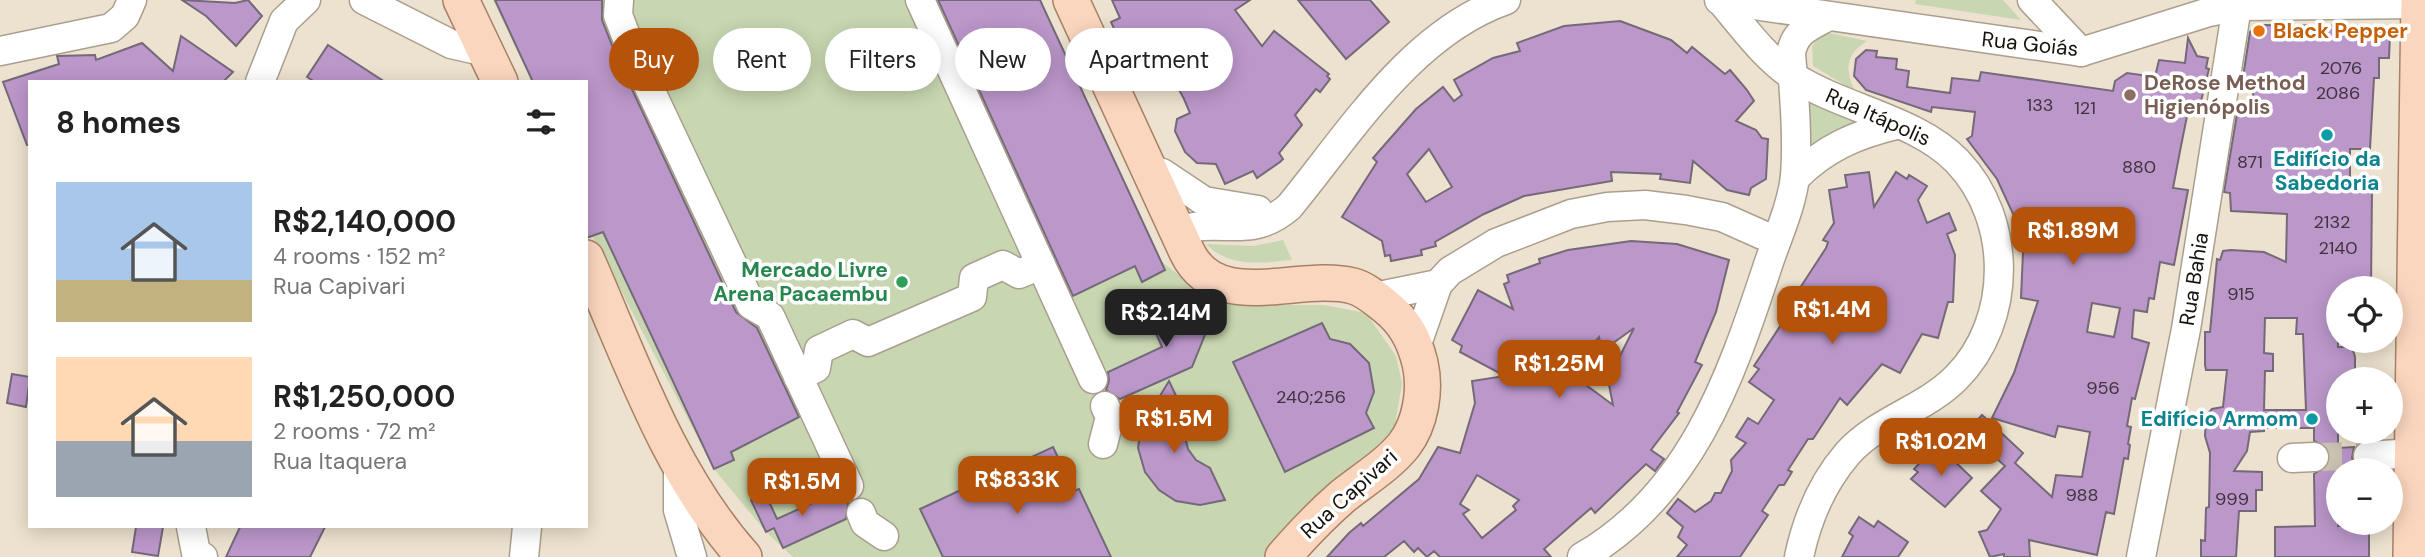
<!DOCTYPE html>
<meta charset="utf-8">
<style>
:root{--surface:#fff;--page:#f2f2f2;--text:#222;--muted:#767676;--accent:#b45309}
body{margin:0;font-family:"DM Sans",sans-serif;background:var(--page);color:var(--text);height:100vh;display:flex;flex-direction:column;font-size:26px;white-space:nowrap}
*{box-sizing:border-box;margin:0}
p{font-size:23px;color:var(--muted)}
.icon{flex:none;width:38px;height:38px;fill:none;stroke:currentColor;stroke-width:2;stroke-linecap:round;stroke-linejoin:round}
.map{position:relative;flex:1;overflow:hidden}
.drawer{position:absolute;left:28px;top:80px;width:560px;height:448px;display:flex;flex-direction:column;background:var(--surface);border-radius:0px;box-shadow:0 4px 18px #0003}
.drawer>*{flex:none}
.hud{position:absolute;left:609px;top:28px;width:665px;height:63px;display:flex;gap:14px}
.fabs{position:absolute;left:2326px;top:276px;display:grid;gap:14px}
.fabs a{display:grid;place-items:center;width:77px;height:77px;border-radius:50%;background:var(--surface);box-shadow:0 4px 18px #0003;font-size:35px}
.price{position:absolute;translate:-50% -60px;padding:0 16px;border-radius:14px;background:var(--accent);color:#fff;font-size:23px;line-height:46px;filter:drop-shadow(0 2px 4px #0008)}
.price::after{content:'';position:absolute;left:50%;top:42px;width:21px;height:16px;margin-left:-10px;background:inherit;clip-path:polygon(0 0,100% 0,50% 100%)}
.price.active{background:#222;color:#fff}
ul{padding:0;list-style:none}
li{display:flex;align-items:center;gap:21px;height:175px;padding:0 28px}
li span{display:grid;place-items:center;flex:none;width:196px;height:140px;border-radius:0px;color:#555}
li>.icon{margin-inline-start:auto}
span .icon{width:84px;height:84px;fill:#fffc;stroke-width:1}
li b{font-size:30px}
h2{display:flex;justify-content:space-between;align-items:center;height:84px;padding:0 28px;font-size:30px}
.tag{padding:0 24px;border-radius:32px;background:var(--surface);box-shadow:0 4px 18px #0003;font-size:24px;line-height:63px}
.tag.active{background:var(--accent);color:#fff}
.map>svg:first-child{display:block}
</style>
<div class="map">
<svg width="2425" height="557" viewBox="0 0 2425 557">
<rect width="100%" height="100%" fill="#ede2cf"/>
<g fill="#c8d7b1">
<polygon points="493,0 1040,0 1161,261 1217,305 1324,305 1366,313 1396,356 1402,383 1393,437 1269,557 793,557 766,532 714,469 593,237 586,239 586,82 532,82"/>
<polygon points="1916,0 2003,0 2021,20 1915,4"/>
<path d="M1825 32 1867 41C1845 55 1845 69 1855 91L1813 66 1812 46Z"/>
<polygon points="1803,94 1862,121 1808,152"/>
<path d="M1283 240 1292 260C1261 263 1230 268 1206 244L1254 246Z"/>
</g>
<g fill="#bb97ca" stroke="#746979" stroke-width="2" fill-rule="evenodd">
<polygon points="182,0 235,3 248,0 262,16 236,46 206,16"/>
<polygon points="495,0 602,0 602,20 616,55 736,312 757,328 799,417 731,452 734,460 714,469 603,232 586,238 586,82 533,82"/>
<polygon points="938,0 1040,0 1165,270 1142,282 1135,266 1073,296"/>
<polygon points="1112,0 1250,0 1235,10 1262,46 1274,31 1329,74 1327,76 1330,79 1320,92 1316,89 1295,115 1302,125 1279,153 1283,159 1280,162 1257,178 1253,171 1225,184 1216,164 1197,163 1185,152 1175,131 1177,119 1190,113 1184,99 1176,84 1170,82 1162,59 1158,61 1145,33 1121,44 1111,22 1120,18"/>
<polygon points="1298,0 1370,0 1389,22 1346,59"/>
<path d="M1620 21 1671 40 1687 53 1692 47 1725 74 1730 70 1747 90 1754 101 1736 121 1756 130 1762 138 1768 139 1766 179 1751 188 1749 195 1727 190 1693 161 1690 183 1660 179 1661 174 1611 172 1612 181 1524 196 1484 214 1435 242 1436 246 1421 250 1422 255 1391 261 1390 255 1385 256 1382 241 1342 217 1377 162 1373 158 1416 109 1443 87 1454 101 1462 95 1454 80 1493 58 1520 51 1517 43 1564 26ZM1429 149 1452 187 1426 202 1407 174Z"/>
<path d="M2257 25 2383 26 2390 34 2389 58H2379V78H2374L2370 149H2350V178H2367V188H2372L2371 289H2338V347H2352L2355 357V378L2338 380V448L2354 447 2352 458 2361 471H2338V526H2369V557H2275V527L2315 526 2314 474 2328 465 2330 456 2328 448 2314 441V428H2264V431L2250 432 2247 451 2234 471 2262 472V490H2256V511H2239L2236 557H2201V540L2205 541 2206 508 2209 507 2210 453 2205 436 2206 416 2212 409 2223 407 2227 370H2206L2205 365V332H2210L2217 259 2220 260 2223 251 2231 250 2264 252 2286 262 2287 214 2231 211 2230 193 2224 192 2237 114H2253V77H2243L2250 32ZM2265 318H2297L2296 334H2303L2306 410H2264L2265 371H2273V354L2264 353Z"/>
<polygon points="181,36 233,72 223,82 30,82 30,145 27,145 3,82 59,64 57,56 95,55 96,60 142,43 173,71"/>
<path d="M2188 38 2197 56 2208 58 2206 68 2209 69 2199 109 2195 108V112L2188 111 2181 146 2173 188 2188 190 2174 265 2160 262 2154 299 2149 298 2147 312 2134 310 2132 338 2149 343 2135 399 2132 398 2127 426 2131 427 2128 444 2130 445 2128 459 2124 458 2114 514 2106 512 2097 555 2029 540 2030 557H2004V554L1990 557 1979 532 1987 530 2001 509 1981 491 2005 466 1967 432 1982 415 2023 453 2015 463 2052 497 2056 475 2082 477 2090 432 2058 426 2055 437 1992 418 2014 373 2038 301 2021 298 2023 252 2014 216 1997 179 1967 139 1972 136 1975 112 1932 107 1931 112 1866 90 1854 76 1856 59 1866 50 1877 51 1876 57 1897 59 1896 69 1909 71 1907 87 1950 93 1952 78 1979 81 1981 72 2113 91 2115 81 2127 73 2155 77 2159 60 2185 63ZM2092 303 2120 308 2114 337 2087 332Z"/>
<polygon points="328,45 385,82 315,82 307,77"/>
<polygon points="1869,172 1874,207 1896,172 1907,179 1909,175 1927,186 1918,200 1927,223 1949,213 1956,230 1947,234 1955,255 1953,302 1948,302 1938,338 1922,334 1900,373 1882,364 1847,405 1840,398 1813,439 1808,439 1788,470 1792,472 1784,485 1779,485 1762,511 1768,515 1740,557 1677,557 1687,545 1678,537 1683,527 1667,513 1678,499 1695,512 1711,501 1715,493 1721,493 1732,471 1731,460 1746,443 1736,437 1748,418 1758,424 1774,400 1749,382 1759,369 1754,366 1798,299 1802,293 1798,291 1826,248 1828,242 1823,240 1834,223 1829,190 1847,187 1845,175"/>
<path d="M1631 241 1677 244 1729 260 1716 312 1695 362 1702 365 1677 412 1679 413 1651 450 1664 459 1655 471 1646 464 1595 513 1591 508 1544 549 1551 557H1440L1434 551 1427 557 1418 548 1414 552 1404 541 1384 557H1327L1349 533 1361 523 1363 526 1419 479 1438 447 1460 453 1475 403 1472 381 1505 376 1460 352 1462 346 1452 340 1478 290 1513 309 1504 284 1509 282 1507 275 1540 263 1539 259 1568 250ZM1634 328 1608 380 1613 405 1570 373 1599 337 1602 351ZM1477 475 1519 500 1513 506 1516 510 1482 538 1463 514 1469 510 1460 504Z"/>
<polygon points="1190,294 1217,305 1192,367 1120,399 1106,390 1109,381 1108,372 1162,347 1152,324 1179,311"/>
<polygon points="1322,323 1330,339 1350,344 1369,363 1374,392 1366,413 1374,428 1285,472 1233,362"/>
<polygon points="12,374 30,377 26,407 7,403"/>
<polygon points="1169,381 1188,421 1185,437 1188,449 1196,460 1210,468 1225,500 1200,505 1176,501 1159,490 1145,472 1138,448 1141,427"/>
<polygon points="1053,447 1074,491 1079,489 1111,557 943,557 920,509"/>
<polygon points="1938,451 1945,458 1948,455 1972,478 1945,507 1911,479 1918,472 1914,469 1925,457 1929,461"/>
<polygon points="834,493 848,503 846,519 783,548 774,528 766,532 751,500 766,495 777,519"/>
<polygon points="1859,517 1874,527 1878,521 1908,542 1898,557 1842,557 1853,536 1849,533"/>
<polygon points="136,527 163,527 158,556 132,552"/>
<polygon points="240,527 325,527 310,557 226,557"/>
</g>
<g fill="none" stroke-linecap="round" stroke-linejoin="round">
<polyline stroke="#cdc3b2" stroke-width="28" stroke-dasharray="28 14" stroke-linecap="butt" points="2314,457 2368,456"/>
<g stroke="#aa9f8e" stroke-width="31">
<g id="minor">
<polyline points="364,0 451,44 486,52"/>
<polyline points="619,0 618,15 631,49 739,278 751,305 770,316 849,486"/>
<polyline points="920,0 1093,379"/>
<polyline points="1719,0 2081,52 2209,12 2239,6 2419,4"/>
<polyline points="2032,0 2081,52"/>
<path d="M1721 1C1743 27 1765 58 1794 77 1844 109 1916 119 1957 161 2013 219 2013 321 1956 378 1925 409 1878 420 1848 453 1822 483 1807 519 1799 557"/>
<polyline points="0,51 111,28 125,16 132,0"/>
<polyline points="260,82 284,21 306,0"/>
<polyline points="1149,169 1162,173 1204,201 1258,210"/>
<path d="M1795 178C1825 148 1855 135 1896 125"/>
<path d="M1178 231C1222 216 1249 241 1289 207 1350 133 1411 33 1506 0"/>
<polyline points="1374,297 1438,284"/>
<polyline points="1416,347 1438,284 1450,271 1496,243 1571,214 1607,207 1645,205 1686,210 1722,217 1776,241"/>
<polyline points="798,377 816,368 819,350 853,334 868,342 972,297 974,278 1003,265 1019,274 1041,265"/>
<polyline points="1103,444 1110,417 1105,406"/>
<polyline points="2368,456 2413,453"/>
<polyline points="2292,458 2314,457"/>
<polyline points="678,459 678,510 692,557"/>
<polyline points="861,513 865,523 884,536"/>
<polyline points="191,527 196,553 203,557"/>
<polyline points="524,557 527,527"/>
<path d="M1582 557C1690 495 1730 380 1767 268 1776 240 1792 206 1795 176 1798 137 1794 93 1791 53 1795 32 1807 28 1825 18"/>
<polyline points="2141,557 2186,329 2238,0"/>
</g>
</g>
<g stroke="#a98065" stroke-width="38">
<g id="major">
<polyline points="461,0 500,82"/>
<path d="M1071 0 1187 252C1217 315 1300 272 1353 286 1365 289 1376 299 1385 306 1405 322 1414 339 1420 363 1426 389 1421 423 1404 445 1388 465 1363 480 1343 496 1321 515 1302 535 1283 557"/>
<path d="M586 258C631 360 669 473 744 557"/>
<polyline points="2411,557 2419,0"/>
</g>
</g>
<use href="#minor" stroke="#fff" stroke-width="28"/>
<use href="#major" stroke="#fbd6bf" stroke-width="35"/>
</g>
<circle fill="#e8710a" stroke="#fff" stroke-width="2.5" cx="2259" cy="31" r="7"/>
<circle fill="#8d6e63" stroke="#fff" stroke-width="2.5" cx="2130" cy="95" r="7"/>
<g fill="#0f9aa8" stroke="#fff" stroke-width="2.5">
<circle cx="2327" cy="135" r="7"/>
<circle cx="2312" cy="419" r="7"/>
</g>
<circle fill="#2e9e5b" stroke="#fff" stroke-width="2.5" cx="902" cy="282" r="7"/>
<g text-anchor="middle" dominant-baseline="central" stroke-width="7" stroke-linejoin="round" paint-order="stroke">
<g font-size="18" fill="#3f333c">
<text x="2341" y="68">2076</text>
<text x="2338" y="93">2086</text>
<text x="2040" y="105">133</text>
<text x="2085" y="108">121</text>
<text x="2250" y="162">871</text>
<text x="2139" y="167">880</text>
<text x="2332" y="222">2132</text>
<text x="2338" y="248">2140</text>
<text x="2241" y="294">915</text>
<text x="2103" y="388">956</text>
<text x="1311" y="397">240;256</text>
<text x="2082" y="495">988</text>
<text x="2232" y="499">999</text>
</g>
<g font-size="21" font-weight="bold" fill="#c56008" stroke="#fff" text-anchor="start">
<text x="2273" y="31">Black Pepper</text>
</g>
<g font-size="21" fill="#16120c" stroke="#fff">
<text transform="translate(2030 44) rotate(6)">Rua Goiás</text>
<text transform="translate(1878 117) rotate(24)">Rua Itápolis</text>
<text transform="translate(2194 279) rotate(-81)">Rua Bahia</text>
<text transform="translate(1349 494) rotate(-42)">Rua Capivari</text>
</g>
<g font-size="21" font-weight="bold" fill="#785e54" stroke="#fff" text-anchor="start">
<text x="2144" y="83">DeRose Method<tspan x="2144" dy="24">Higienópolis</tspan></text>
</g>
<g font-size="21" font-weight="bold" fill="#0d838f" stroke="#fff">
<text x="2327" y="159">Edifício da<tspan x="2327" dy="24">Sabedoria</tspan></text>
<text x="2298" y="419" text-anchor="end">Edifício Armom</text>
</g>
<g font-size="21" font-weight="bold" fill="#27864d" stroke="#fff" text-anchor="end">
<text x="888" y="270">Mercado Livre<tspan x="888" dy="24">Arena Pacaembu</tspan></text>
</g>
</g>
</svg>
<div class="fabs">
<a><svg class="icon" aria-label="locate" viewBox="0 0 24 24"><circle cx="12" cy="12" r="6"/><path d="M12 2v4M12 18v4M2 12h4M18 12h4"/></svg></a>
<a>+</a>
<a>−</a>
</div>
<b class="price" style="left:2073px;top:267px">R$1.89M</b>
<b class="price" style="left:1832px;top:346px">R$1.4M</b>
<b class="price active" style="left:1166px;top:349px">R$2.14M</b>
<b class="price" style="left:1559px;top:400px">R$1.25M</b>
<b class="price" style="left:1174px;top:455px">R$1.5M</b>
<b class="price" style="left:1941px;top:478px">R$1.02M</b>
<b class="price" style="left:1017px;top:516px">R$833K</b>
<b class="price" style="left:802px;top:518px">R$1.5M</b>
<div class="hud">
<a class="tag active">Buy</a>
<a class="tag">Rent</a>
<a class="tag">Filters</a>
<a class="tag">New</a>
<a class="tag">Apartment</a>
</div>
<section class="drawer">
<h2>8 homes<svg class="icon" aria-label="filters" viewBox="0 0 24 24"><path d="M4 7h16M4 17h16"/><circle cx="9" cy="7" r="2"/><circle cx="15" cy="17" r="2"/></svg></h2>
<ul>
<li><span style="background:linear-gradient(#a9c7e8 70%,#c2b280 0)"><svg class="icon" aria-label="home" viewBox="0 0 24 24"><path d="M3 11l9-7 9 7M6 9v11h12V9"/></svg></span><div><b>R$2,140,000</b><p>4 rooms · 152 m²</p><p>Rua Capivari</p></div></li>
<li><span style="background:linear-gradient(#ffd9b3 60%,#9aa5b1 0)"><svg class="icon" aria-label="home" viewBox="0 0 24 24"><path d="M3 11l9-7 9 7M6 9v11h12V9"/></svg></span><div><b>R$1,250,000</b><p>2 rooms · 72 m²</p><p>Rua Itaquera</p></div></li>
</ul>
</section>
</div>
